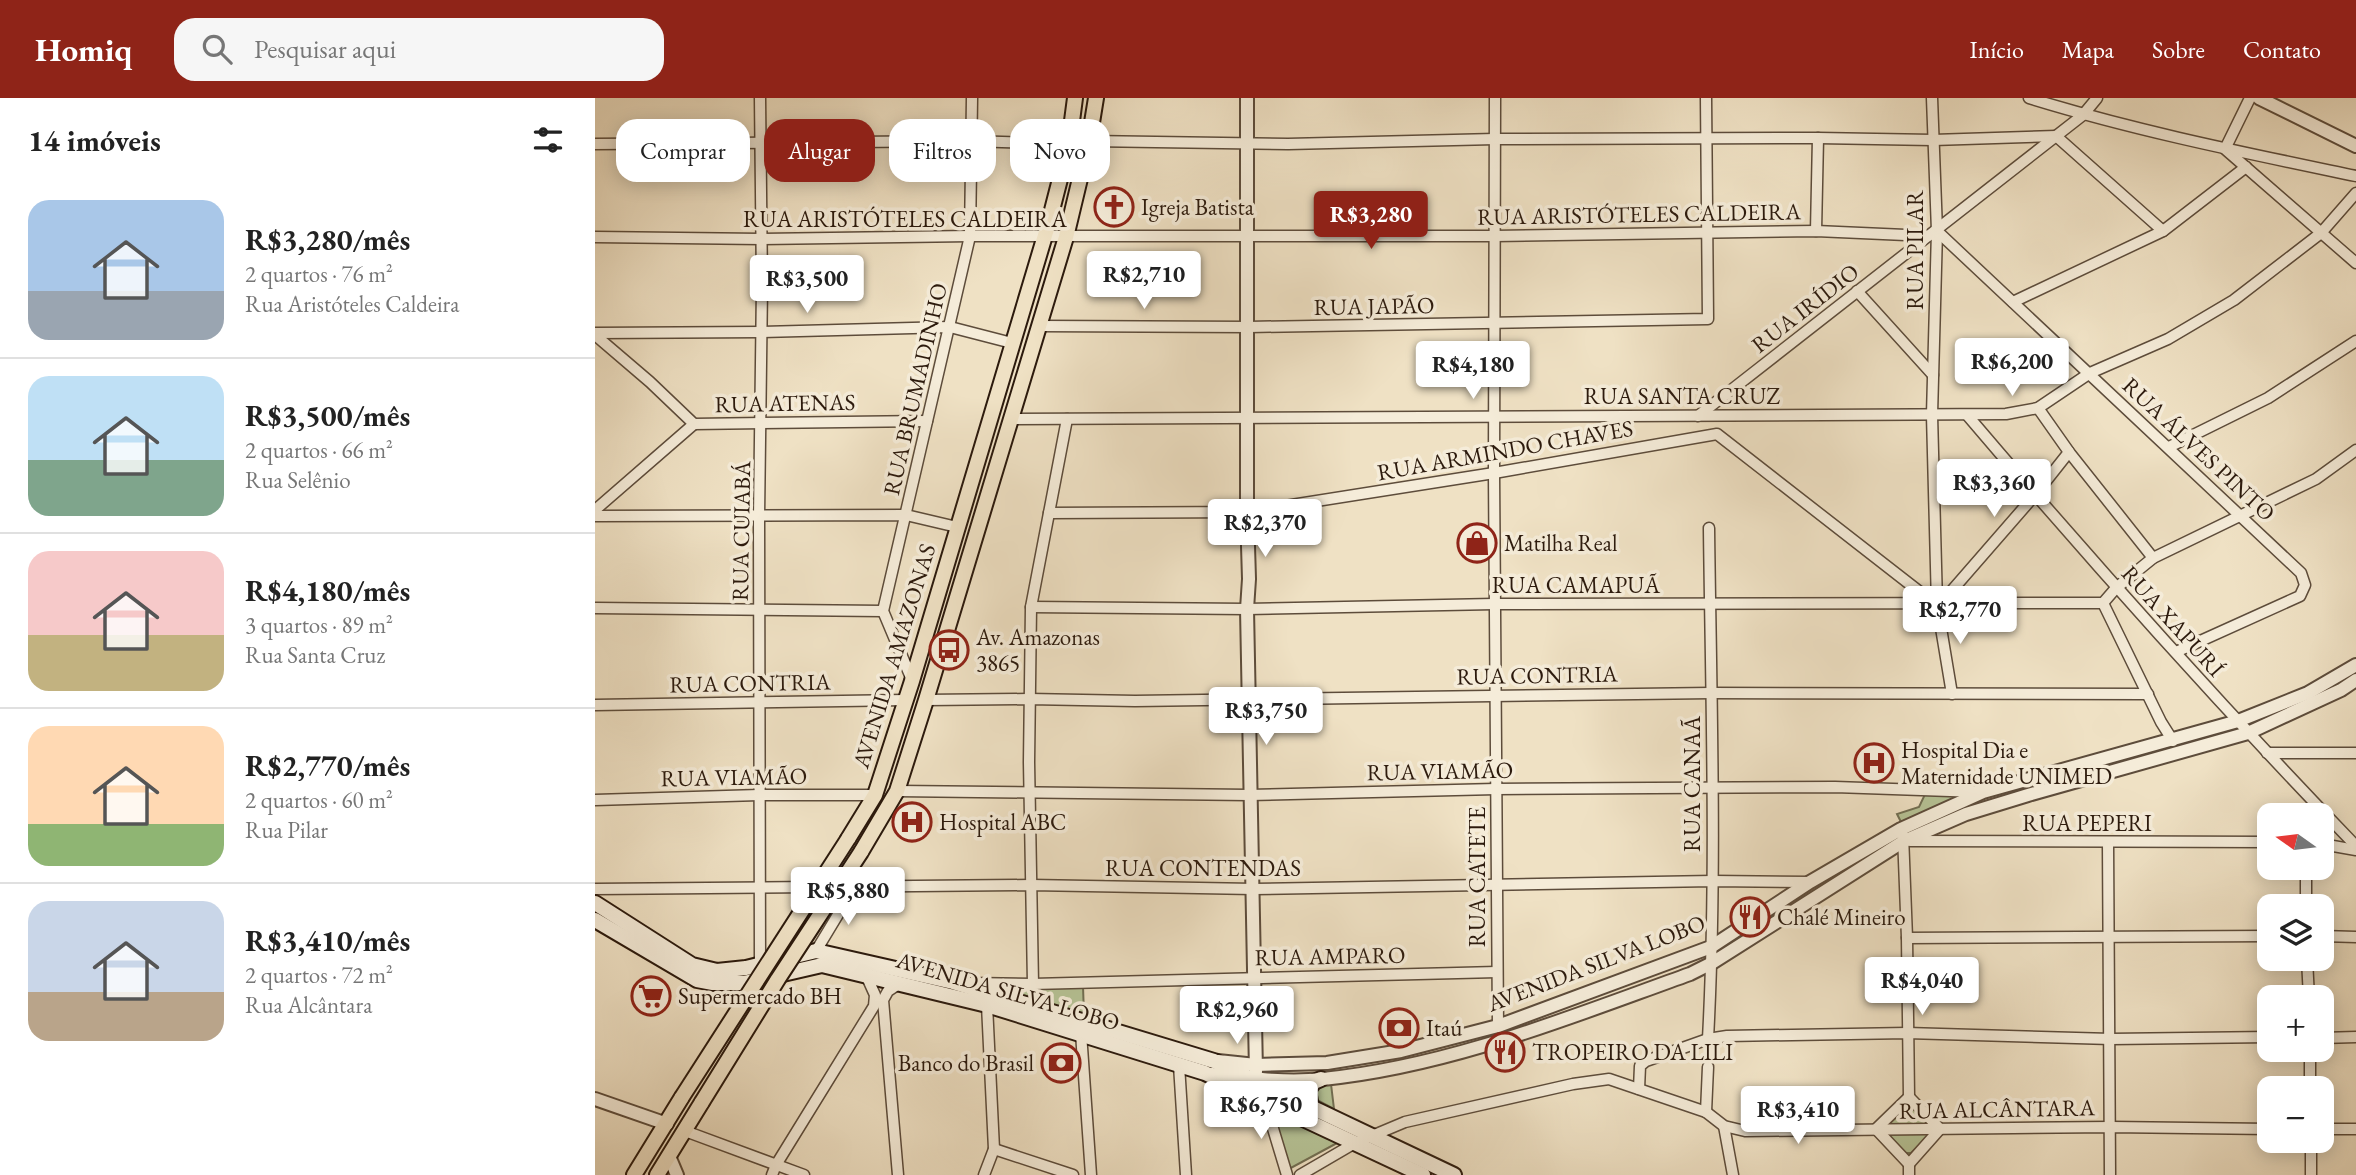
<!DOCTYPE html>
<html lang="pt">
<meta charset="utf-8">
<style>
:root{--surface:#fff;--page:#f6f6f6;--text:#222;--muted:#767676;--line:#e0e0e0;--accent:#8f2418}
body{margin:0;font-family:"EB Garamond",serif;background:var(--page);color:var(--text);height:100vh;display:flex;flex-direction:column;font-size:26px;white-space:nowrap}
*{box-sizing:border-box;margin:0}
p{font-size:23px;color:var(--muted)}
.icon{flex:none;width:38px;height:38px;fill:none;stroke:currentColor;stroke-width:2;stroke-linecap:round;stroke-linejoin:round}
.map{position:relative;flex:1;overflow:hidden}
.side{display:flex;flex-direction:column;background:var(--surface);width:595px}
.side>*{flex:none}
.guide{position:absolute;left:21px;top:21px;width:665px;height:63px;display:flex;gap:14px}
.needle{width:46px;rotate:284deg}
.tools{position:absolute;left:1662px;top:705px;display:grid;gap:14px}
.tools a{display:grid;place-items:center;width:77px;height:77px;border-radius:14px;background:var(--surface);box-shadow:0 4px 18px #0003;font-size:35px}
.price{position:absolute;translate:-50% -60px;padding:0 16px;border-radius:7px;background:#fff;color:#222;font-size:23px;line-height:46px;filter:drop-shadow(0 2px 4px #0008)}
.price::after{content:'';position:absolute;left:50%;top:42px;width:21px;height:16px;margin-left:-10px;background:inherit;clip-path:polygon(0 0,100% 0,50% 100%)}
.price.current{background:var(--accent);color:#fff}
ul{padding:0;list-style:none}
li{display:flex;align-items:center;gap:21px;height:175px;padding:0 28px}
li+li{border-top:2px solid var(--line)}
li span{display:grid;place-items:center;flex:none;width:196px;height:140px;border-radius:21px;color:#555}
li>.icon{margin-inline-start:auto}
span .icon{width:84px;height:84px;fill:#fffc;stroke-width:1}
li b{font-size:30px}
h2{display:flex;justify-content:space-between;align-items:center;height:84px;padding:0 28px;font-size:30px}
.tag{padding:0 24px;border-radius:21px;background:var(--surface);box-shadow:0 4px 18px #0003;font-size:24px;line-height:63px}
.tag.current{background:var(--accent);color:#fff}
header{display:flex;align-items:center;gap:42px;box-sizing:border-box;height:98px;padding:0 35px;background:var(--accent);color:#fff}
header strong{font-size:33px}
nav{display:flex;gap:38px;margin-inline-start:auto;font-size:24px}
.search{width:490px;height:63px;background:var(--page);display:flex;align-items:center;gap:18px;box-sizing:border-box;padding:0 24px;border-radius:21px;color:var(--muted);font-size:26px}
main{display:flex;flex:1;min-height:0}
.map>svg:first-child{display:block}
</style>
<header>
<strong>Homiq</strong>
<div class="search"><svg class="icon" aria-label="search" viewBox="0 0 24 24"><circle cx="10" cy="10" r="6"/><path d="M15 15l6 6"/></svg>Pesquisar aqui</div>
<nav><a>Início</a><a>Mapa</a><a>Sobre</a><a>Contato</a></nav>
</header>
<main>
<section class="side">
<h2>14 imóveis<svg class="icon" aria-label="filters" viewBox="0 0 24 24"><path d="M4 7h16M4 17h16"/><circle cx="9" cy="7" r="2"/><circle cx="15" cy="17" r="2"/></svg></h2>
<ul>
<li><span style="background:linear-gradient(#a9c7e8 65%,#9aa5b1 0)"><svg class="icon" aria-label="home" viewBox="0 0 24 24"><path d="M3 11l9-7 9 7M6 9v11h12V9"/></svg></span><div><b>R$3,280/mês</b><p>2 quartos · 76 m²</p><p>Rua Aristóteles Caldeira</p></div></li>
<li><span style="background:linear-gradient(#bfe0f5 60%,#7fa58c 0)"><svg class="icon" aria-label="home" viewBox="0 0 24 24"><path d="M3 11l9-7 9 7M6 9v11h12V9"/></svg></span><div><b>R$3,500/mês</b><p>2 quartos · 66 m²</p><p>Rua Selênio</p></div></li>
<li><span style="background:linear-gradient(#f6c9c9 60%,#c2b280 0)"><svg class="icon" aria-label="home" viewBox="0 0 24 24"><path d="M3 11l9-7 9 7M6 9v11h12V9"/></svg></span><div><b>R$4,180/mês</b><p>3 quartos · 89 m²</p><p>Rua Santa Cruz</p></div></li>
<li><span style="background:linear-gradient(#ffd9b3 70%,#8fb573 0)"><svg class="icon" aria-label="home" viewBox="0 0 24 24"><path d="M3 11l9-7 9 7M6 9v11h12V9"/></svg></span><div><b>R$2,770/mês</b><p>2 quartos · 60 m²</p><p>Rua Pilar</p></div></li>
<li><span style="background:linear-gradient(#c9d6e8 65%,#b9a48a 0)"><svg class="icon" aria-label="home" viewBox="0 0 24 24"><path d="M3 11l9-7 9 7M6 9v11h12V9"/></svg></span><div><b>R$3,410/mês</b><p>2 quartos · 72 m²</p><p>Rua Alcântara</p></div></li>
</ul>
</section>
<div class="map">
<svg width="1761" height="1077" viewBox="0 0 1761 1077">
<rect width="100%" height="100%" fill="#efe1c4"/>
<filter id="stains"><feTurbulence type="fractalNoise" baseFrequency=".00286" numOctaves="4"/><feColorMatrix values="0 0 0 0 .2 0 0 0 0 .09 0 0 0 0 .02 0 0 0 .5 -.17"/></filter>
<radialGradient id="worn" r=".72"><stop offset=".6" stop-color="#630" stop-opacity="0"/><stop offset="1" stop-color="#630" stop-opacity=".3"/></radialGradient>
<g fill="#b6c396" stroke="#716e52" stroke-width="2">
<polygon points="1333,690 1373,697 1306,724 1302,716 1324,709"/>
<polygon points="488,888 489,918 397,890"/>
<polygon points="736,986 739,1011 720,1001 717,991 722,987"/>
<polygon points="1317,1010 1334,1026 1335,1036 1316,1055 1311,1055 1294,1039 1293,1027 1309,1011"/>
<polygon points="685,1017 744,1044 694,1071 679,1021"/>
</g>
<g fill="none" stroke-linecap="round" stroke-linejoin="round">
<g stroke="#5d4c3b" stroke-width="13">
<g id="minor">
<polyline points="900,0 899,375 903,928"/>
<polyline points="1337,0 1342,133 1337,317 1342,506 1357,596"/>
<path d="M1434 0C1541 33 1651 55 1761 78"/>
<polyline points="1655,0 1630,51 1761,165"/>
<polyline points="494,43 693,46 900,41 1223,40 1338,42 1461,38 1568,133"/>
<polyline points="0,46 375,43 474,46"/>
<polyline points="1221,133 1223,40"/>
<polyline points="1342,133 1706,475 1710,487 1705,498 1581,554"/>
<polyline points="0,139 167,141 375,138 900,138 1221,133 1333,138"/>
<polyline points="1262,193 1338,277"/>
<polyline points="1418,204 1568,133 1651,69"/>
<polyline points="445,228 654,229 1113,221 1111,0"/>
<polyline points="0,235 167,234 355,229 417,245"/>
<polyline points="0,237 55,284 99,326 332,323"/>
<polyline points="1443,310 1474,354 1558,460"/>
<polyline points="1103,318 1488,17 1502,0"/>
<path d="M1373 318C1498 465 1627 609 1761 748"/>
<polyline points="416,321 1411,316 1443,310 1495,275 1573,241 1639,202 1726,135 1761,95"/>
<polyline points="1574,349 1673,300 1761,243"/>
<polyline points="0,412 99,326"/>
<polyline points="454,415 652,414 899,375 1122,336 1339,505"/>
<polyline points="0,418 311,417 362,429"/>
<polyline points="1346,505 1440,397 1474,354"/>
<polyline points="1508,505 1566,624 1578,643"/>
<polyline points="436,509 652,511 899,506 1508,505 1521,490 1558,460 1721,381 1761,352"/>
<polyline points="0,510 288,513"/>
<polyline points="317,582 288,513 375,138 377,0"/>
<polyline points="331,602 434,601 540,603 1116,595 1553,596"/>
<polyline points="0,607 311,602"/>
<polyline points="1672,655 1761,655"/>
<polyline points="302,693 654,697 901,691 1240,689 1384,694"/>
<polyline points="0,702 164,697 280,697"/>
<polyline points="1308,737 1312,840 1314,999"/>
<polyline points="1315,743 1675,744"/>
<polyline points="1513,745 1515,1077"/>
<polyline points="1727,746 1761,752"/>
<polyline points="1711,770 1711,808"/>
<polyline points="0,791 436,787 659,791 1118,783 1215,784"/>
<polyline points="1727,838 1761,839"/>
<polyline points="1312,840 1675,838"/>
<polyline points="221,853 259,790"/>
<polyline points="1712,861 1714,900"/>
<polyline points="165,867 164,418 167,188 165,0"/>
<polyline points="374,885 438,886 902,874"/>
<polyline points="438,886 434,664 436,509 472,321"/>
<polyline points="486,935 496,1077"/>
<polyline points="1727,940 1761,939"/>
<path d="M1113 941C1122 771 1116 600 1114 430"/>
<polyline points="1715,952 1715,990"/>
<polyline points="584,967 591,1077"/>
<polyline points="1044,991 1045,968 1051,963 1113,941 1132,938 1312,935 1516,941 1675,939"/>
<polyline points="1314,999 1345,1031"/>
<polyline points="673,1004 673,1014 692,1077"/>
<polyline points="1111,1014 1113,969"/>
<polyline points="1129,1028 1138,1077"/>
<polyline points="1727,1031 1761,1031"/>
<polyline points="90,1033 209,1077"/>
<polyline points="1716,1043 1716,1077"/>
<polyline points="399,1051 478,1077"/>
<polyline points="1314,1066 1281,1031 1314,999"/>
<polyline points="1314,1066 1345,1031"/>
<polyline points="1314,1066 1314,1077"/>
<polyline points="177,1077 181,1067 279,908 280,897 271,877"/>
<polyline points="303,1077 288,902 293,893 305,885"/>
<polyline points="389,1077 399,1051 392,907"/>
<polyline points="705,1077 760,1045 810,1024 978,986 1014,981 1111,1014 1129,1028 1150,1033 1516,1029 1675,1031"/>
</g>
</g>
<g stroke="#5d4c3b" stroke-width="16">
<g id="tertiary">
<polyline points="652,0 652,414 654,481 652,511 661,974"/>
<polyline points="1664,0 1761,48"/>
<polyline points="623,963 661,967 732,965 806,953 903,928 1116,849 1215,784 1306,731 1388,694 1643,623 1713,595 1761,567"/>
<path d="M617 976C653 980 691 985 728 981 856 968 975 919 1095 876L1117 865 1309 743 1371 716 1433 697 1653 635 1746 592 1761 582"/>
<polyline points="0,1001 72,1026"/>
<polyline points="74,1058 82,1077"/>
</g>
</g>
<g stroke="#2c1a0d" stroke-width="18">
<g id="secondary">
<polyline points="0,805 97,867 122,873 151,870 221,853 358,884 619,963 859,1077"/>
<polyline points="0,822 102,882 118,885 149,885 227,867 392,907 610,975 828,1077"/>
<polyline points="716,1009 713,992 719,984 726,981"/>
</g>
</g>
<g stroke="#2c1a0d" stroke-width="18">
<g id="primary">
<polyline points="253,741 280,697 317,583 454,124 474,46 480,0"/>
<polyline points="266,754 302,693 331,602 471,139 494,43 501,0"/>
<polyline points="39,1077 87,999"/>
<polyline points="62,1077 107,1004"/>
</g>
</g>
<use href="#minor" stroke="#f5ecd9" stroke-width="10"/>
<use href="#tertiary" stroke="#f5ecd9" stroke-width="12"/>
<use href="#secondary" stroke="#f5ecd9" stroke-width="14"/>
<use href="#primary" stroke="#efe1c4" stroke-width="14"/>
<g stroke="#2c1a0d" stroke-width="18" stroke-linecap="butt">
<g id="primary-bridge">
<polyline points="87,999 253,741"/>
<polyline points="107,1004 183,881 266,754"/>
</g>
</g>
<use href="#primary-bridge" stroke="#efe1c4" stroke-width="14"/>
</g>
<defs>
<g id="church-ring" transform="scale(2.0125)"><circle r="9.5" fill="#f5ecd9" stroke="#8f2418" stroke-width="1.5"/><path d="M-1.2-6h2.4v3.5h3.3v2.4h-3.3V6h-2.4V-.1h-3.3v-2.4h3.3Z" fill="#8f2418"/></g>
<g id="shop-ring" transform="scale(2.0125)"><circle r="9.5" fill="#f5ecd9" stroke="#8f2418" stroke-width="1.5"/><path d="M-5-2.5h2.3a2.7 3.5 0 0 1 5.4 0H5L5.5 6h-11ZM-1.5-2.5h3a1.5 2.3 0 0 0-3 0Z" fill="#8f2418"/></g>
<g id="bus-ring" transform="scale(2.0125)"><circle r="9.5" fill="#f5ecd9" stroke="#8f2418" stroke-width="1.5"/><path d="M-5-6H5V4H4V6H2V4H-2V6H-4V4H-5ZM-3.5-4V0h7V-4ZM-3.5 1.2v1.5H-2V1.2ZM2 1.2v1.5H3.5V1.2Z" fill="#8f2418"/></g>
<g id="hospital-ring" transform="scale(2.0125)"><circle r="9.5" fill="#f5ecd9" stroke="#8f2418" stroke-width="1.5"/><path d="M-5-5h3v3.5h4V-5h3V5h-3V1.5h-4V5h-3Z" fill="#8f2418"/></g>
<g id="restaurant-ring" transform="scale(2.0125)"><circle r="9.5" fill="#f5ecd9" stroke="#8f2418" stroke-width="1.5"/><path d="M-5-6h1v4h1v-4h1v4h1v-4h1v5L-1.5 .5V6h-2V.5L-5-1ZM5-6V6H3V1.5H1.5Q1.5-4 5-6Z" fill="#8f2418"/></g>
<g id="supermarket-ring" transform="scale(2.0125)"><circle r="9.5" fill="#f5ecd9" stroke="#8f2418" stroke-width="1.5"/><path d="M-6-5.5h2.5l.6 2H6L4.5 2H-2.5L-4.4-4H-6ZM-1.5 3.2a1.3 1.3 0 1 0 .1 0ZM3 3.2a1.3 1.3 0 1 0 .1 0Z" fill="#8f2418"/></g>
<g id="bank-ring" transform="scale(2.0125)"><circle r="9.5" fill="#f5ecd9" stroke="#8f2418" stroke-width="1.5"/><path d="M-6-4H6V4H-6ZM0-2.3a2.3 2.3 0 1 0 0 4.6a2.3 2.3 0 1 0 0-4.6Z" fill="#8f2418"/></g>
</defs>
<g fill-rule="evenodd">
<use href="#church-ring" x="519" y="109"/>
<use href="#shop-ring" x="882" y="445"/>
<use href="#bus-ring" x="354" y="552"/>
<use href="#hospital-ring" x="1279" y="665"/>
<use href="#hospital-ring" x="317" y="724"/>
<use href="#restaurant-ring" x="1155" y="819"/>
<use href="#supermarket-ring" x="56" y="898"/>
<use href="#bank-ring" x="804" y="930"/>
<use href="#restaurant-ring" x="910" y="954"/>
<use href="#bank-ring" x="466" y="965"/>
</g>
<g text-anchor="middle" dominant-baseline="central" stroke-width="7" stroke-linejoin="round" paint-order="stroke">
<g font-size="23" fill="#2c1a0d" stroke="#f5ecd9" text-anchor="start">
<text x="546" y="109">Igreja Batista</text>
<text x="909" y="445">Matilha Real</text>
<text x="381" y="539">Av. Amazonas<tspan x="381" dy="26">3865</tspan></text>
<text x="1306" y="652">Hospital Dia e<tspan x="1306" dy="26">Maternidade UNIMED</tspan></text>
<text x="344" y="724">Hospital ABC</text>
<text x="1182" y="819">Chalé Mineiro</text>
<text x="83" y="898">Supermercado BH</text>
<text x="831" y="930">Itaú</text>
<text x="937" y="954">TROPEIRO DA LILI</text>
<text x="439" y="965" text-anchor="end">Banco do Brasil</text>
</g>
<g font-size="23" fill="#2c1a0d" stroke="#f5ecd9">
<text transform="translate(1044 116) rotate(-1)">RUA ARISTÓTELES CALDEIRA</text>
<text x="310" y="121">RUA ARISTÓTELES CALDEIRA</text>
<text transform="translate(1320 152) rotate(-90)">RUA PILAR</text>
<text transform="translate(779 208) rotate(-1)">RUA JAPÃO</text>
<text transform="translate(1210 210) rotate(-38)">RUA IRÍDIO</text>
<text transform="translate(320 291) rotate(-77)">RUA BRUMADINHO</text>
<text x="1087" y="298">RUA SANTA CRUZ</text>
<text transform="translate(190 305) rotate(-1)">RUA ATENAS</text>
<text transform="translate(1604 351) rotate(43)">RUA ÁLVES PINTO</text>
<text transform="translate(910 352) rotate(-10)">RUA ARMINDO CHAVES</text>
<text transform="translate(146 433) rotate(-89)">RUA CUIABÁ</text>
<text x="981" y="487">RUA CAMAPUÃ</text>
<text transform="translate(1578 523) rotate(48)">RUA XAPURÍ</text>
<text transform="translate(299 558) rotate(-73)">AVENIDA AMAZONAS</text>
<text transform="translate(942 577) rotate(-1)">RUA CONTRIA</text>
<text transform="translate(155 585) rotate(-1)">RUA CONTRIA</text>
<text transform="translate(845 673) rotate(-1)">RUA VIAMÃO</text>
<text transform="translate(139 679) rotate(-1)">RUA VIAMÃO</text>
<text transform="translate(1097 686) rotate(-90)">RUA CANAÃ</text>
<text x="1492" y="725">RUA PEPERI</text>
<text x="608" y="770">RUA CONTENDAS</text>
<text transform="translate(882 779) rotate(-90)">RUA CATETE</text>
<text transform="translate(735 858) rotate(-1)">RUA AMPARO</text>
<text transform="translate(1001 865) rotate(-21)">AVENIDA SILVA LOBO</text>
<text transform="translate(413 893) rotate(16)">AVENIDA SILVA LOBO</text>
<text transform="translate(1402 1011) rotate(-1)">RUA ALCÂNTARA</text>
</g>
</g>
<rect width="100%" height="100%" filter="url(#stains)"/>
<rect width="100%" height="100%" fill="url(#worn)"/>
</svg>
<div class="tools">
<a><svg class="needle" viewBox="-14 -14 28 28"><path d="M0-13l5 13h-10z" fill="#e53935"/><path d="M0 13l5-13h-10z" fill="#767676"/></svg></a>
<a><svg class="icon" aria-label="layers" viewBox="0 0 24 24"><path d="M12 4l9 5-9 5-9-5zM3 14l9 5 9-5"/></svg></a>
<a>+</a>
<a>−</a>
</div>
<b class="price current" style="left:776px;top:153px">R$3,280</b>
<b class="price" style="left:549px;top:213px">R$2,710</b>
<b class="price" style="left:212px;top:217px">R$3,500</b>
<b class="price" style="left:1417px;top:300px">R$6,200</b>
<b class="price" style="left:878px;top:303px">R$4,180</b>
<b class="price" style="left:1399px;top:421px">R$3,360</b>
<b class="price" style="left:670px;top:461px">R$2,370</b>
<b class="price" style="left:1365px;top:548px">R$2,770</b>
<b class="price" style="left:671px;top:649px">R$3,750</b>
<b class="price" style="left:253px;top:829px">R$5,880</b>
<b class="price" style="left:1327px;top:919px">R$4,040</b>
<b class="price" style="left:642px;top:948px">R$2,960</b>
<b class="price" style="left:666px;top:1043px">R$6,750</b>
<b class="price" style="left:1203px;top:1048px">R$3,410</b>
<div class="guide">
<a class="tag">Comprar</a>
<a class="tag current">Alugar</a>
<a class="tag">Filtros</a>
<a class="tag">Novo</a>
</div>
</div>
</main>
